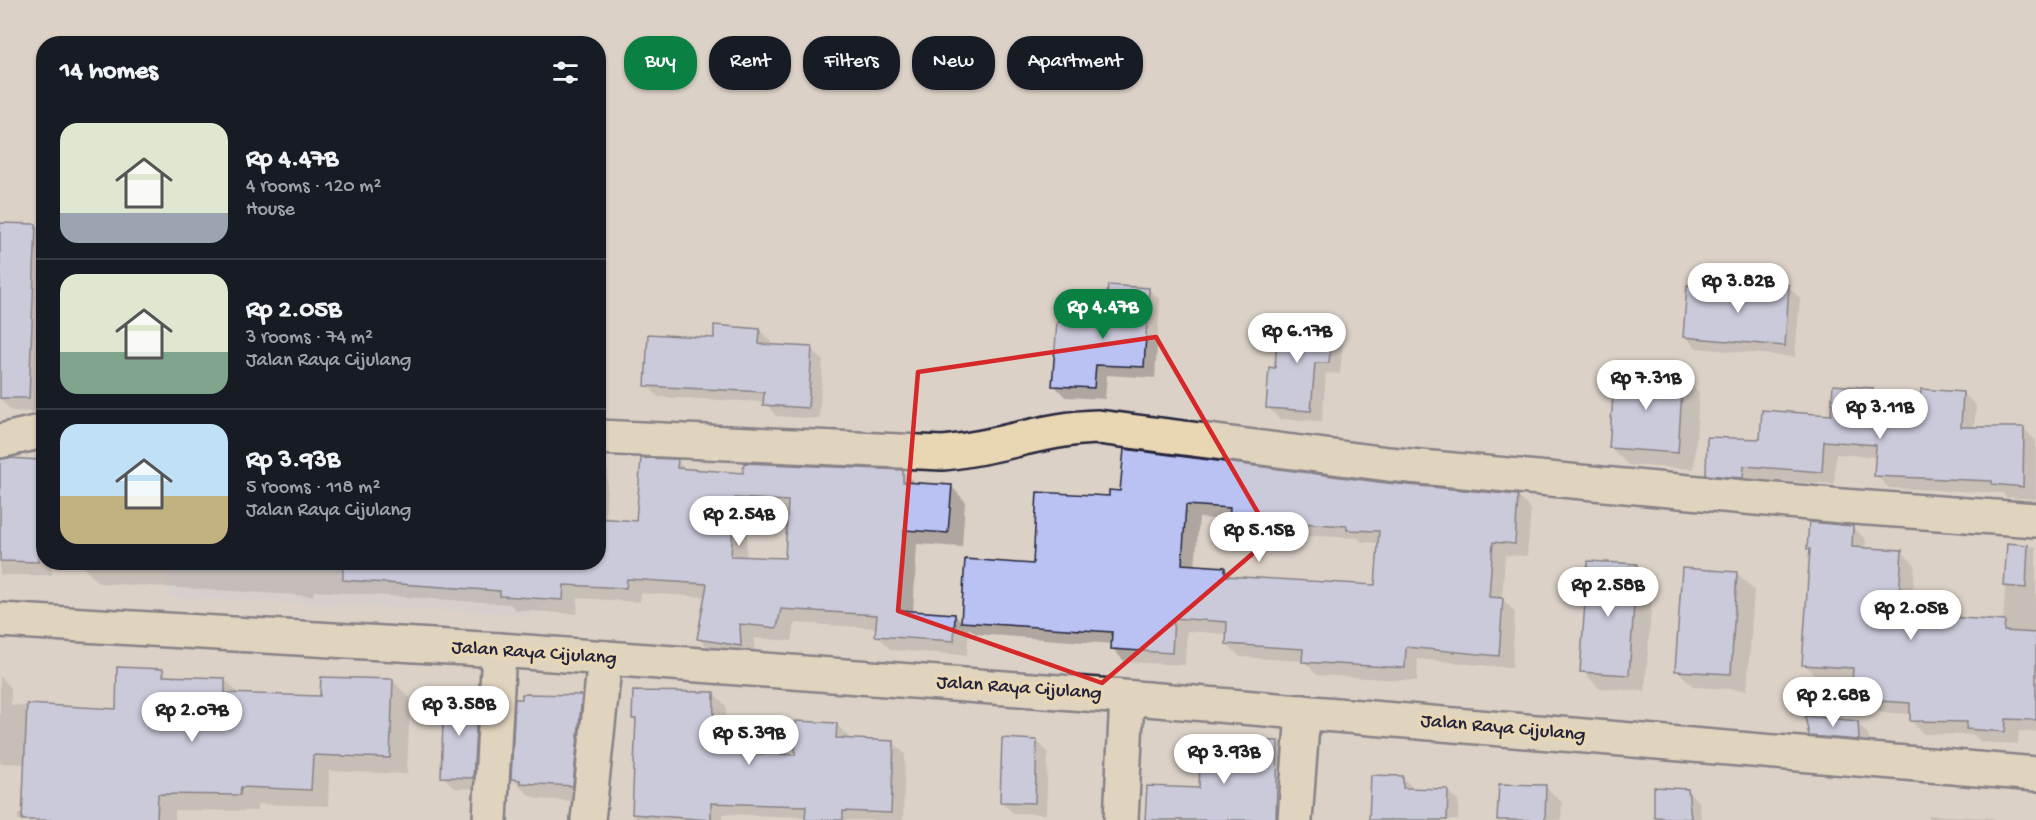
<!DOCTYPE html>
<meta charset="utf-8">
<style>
:root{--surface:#171b24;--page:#20242c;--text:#f1f3f6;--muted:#9ea1a6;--line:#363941;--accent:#0b8043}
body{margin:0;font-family:"Gochi Hand",sans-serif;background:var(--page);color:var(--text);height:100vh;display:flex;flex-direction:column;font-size:22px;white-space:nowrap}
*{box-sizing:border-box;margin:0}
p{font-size:20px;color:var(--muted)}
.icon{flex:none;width:33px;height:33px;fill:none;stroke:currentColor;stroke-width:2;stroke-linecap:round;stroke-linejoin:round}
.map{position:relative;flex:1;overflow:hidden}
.side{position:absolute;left:36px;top:36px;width:570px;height:534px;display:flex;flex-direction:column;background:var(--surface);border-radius:24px;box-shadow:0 2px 4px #0004}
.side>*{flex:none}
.hud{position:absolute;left:624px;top:36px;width:570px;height:54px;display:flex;gap:12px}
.price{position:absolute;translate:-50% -51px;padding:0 14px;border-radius:21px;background:#fff;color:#222;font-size:20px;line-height:39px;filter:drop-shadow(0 2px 3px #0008)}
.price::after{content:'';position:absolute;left:50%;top:36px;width:18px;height:14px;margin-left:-9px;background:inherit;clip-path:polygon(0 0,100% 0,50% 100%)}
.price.active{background:var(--accent);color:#fff}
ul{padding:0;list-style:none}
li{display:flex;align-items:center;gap:18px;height:150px;padding:0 24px}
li+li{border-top:2px solid var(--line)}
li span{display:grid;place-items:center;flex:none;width:168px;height:120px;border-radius:18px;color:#555}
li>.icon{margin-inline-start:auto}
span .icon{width:72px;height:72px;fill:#fffc;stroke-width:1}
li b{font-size:26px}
h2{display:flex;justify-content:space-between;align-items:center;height:72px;padding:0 24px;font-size:26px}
.chip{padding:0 21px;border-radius:24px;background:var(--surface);box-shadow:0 2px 4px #0004;font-size:21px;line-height:54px}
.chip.active{background:var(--accent);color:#fff}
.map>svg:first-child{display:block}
</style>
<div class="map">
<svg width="2036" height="820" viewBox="0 0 2036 820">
<rect width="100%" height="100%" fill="#dbd1c7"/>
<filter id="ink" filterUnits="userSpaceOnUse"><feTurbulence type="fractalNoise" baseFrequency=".0167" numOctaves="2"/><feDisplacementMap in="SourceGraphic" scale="12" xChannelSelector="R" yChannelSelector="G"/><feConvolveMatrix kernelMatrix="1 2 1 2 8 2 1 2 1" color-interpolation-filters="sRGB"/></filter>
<g filter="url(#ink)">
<polygon fill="#d1ccd4" points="171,563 543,563 542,615 167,597"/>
<g fill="#0003" fill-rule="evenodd">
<polygon points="0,224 36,225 44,233 43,412 12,411 0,399"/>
<polygon points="1788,287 1800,298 1795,357 1696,348 1685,336 1745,290"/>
<polygon points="1149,289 1160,300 1155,378 1107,375 1105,399 1065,397 1054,385 1106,327"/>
<polygon points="598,301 602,304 598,359"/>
<polygon points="1331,326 1343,338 1340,374 1326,373 1322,421 1279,419 1268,407 1276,369"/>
<polygon points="759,330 771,341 771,346 811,349 823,360 819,419 776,416 765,402 658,397 647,385"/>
<polygon points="1683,376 1699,393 1694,469 1628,465 1611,448"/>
<polygon points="1872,389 1886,403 1921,405 1963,393 1976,406 1974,428 2023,428 2036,441 2036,499 2006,497 2003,493 1889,488 1876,475 1877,457 1836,454 1834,484 1756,479 1756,490 1721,487 1708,474 1761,441 1832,416"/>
<polygon points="0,459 44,462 44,562 52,562 52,575 0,575"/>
<path d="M598 461 608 471 605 520 638 523 677 461 687 471 745 475 903 471 915 484 951 486 965 501 962 547 917 544 913 612 955 615 963 623 966 561 1034 566 1110 498 1386 484 1517 496 1531 509 1527 556 1505 555 1502 599 1515 612 1512 668 1418 659 1417 681 1317 675 1304 661 1240 657 1227 644 1228 634 1187 631 1185 665 1125 662 1112 648 1113 644 976 634 969 628 967 655 891 650 877 635V628L795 623 792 641 754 638 755 659 713 653 699 639 706 597 641 593 640 602 578 598 577 614 516 610 510 604 314 591 313 596 99 583 85 569V562H598ZM749 511 789 514 786 559 746 558ZM1199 518 1231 520 1244 535 1270 537 1274 542 1295 543V535L1358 538 1362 542 1380 543 1377 586 1234 578 1225 568 1195 567Z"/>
<polygon points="1853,527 1866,540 1865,550 1902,552 1915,565 1912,601 1948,603 1961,616 1960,619 2003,622 2008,544 2036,547 2036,732 2019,731 2018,744 1981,742 1974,735 1924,734 1911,721 1911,714 1865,711 1852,698 1854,680 1817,677 1804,664 1811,551 1809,548"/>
<polygon points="1636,565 1653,582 1645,691 1599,688 1582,671"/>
<polygon points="1737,573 1754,590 1747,690 1694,687 1677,670"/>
<polygon points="162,670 170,677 225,680 240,695 322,698 393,681 410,698 407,774 329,771 328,806 257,804 257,811 175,810 175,820 18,820 18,814 24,814 26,764 0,763 0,676 11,688 11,705 117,711"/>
<polygon points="714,693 726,706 725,754 796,757 836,724 848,736 848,740 893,742 905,754 903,820 807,820 807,817 723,814 723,820 634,820 637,722 634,719"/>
<polygon points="582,696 598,713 589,802 538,799 529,795 512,779"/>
<polygon points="477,699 489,710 484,789 454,788 443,776"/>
<polygon points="1857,722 1868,734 1870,751 1822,747 1810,735"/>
<polygon points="1037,741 1048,753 1046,814 1013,813 1001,801"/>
<polygon points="1278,742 1292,757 1290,820 1147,820"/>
<polygon points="1403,778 1414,789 1448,791 1459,802 1458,820 1371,820"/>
<polygon points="1545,786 1562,803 1561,820 1499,820"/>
<polygon points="1687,791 1699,802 1701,820 1658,820 1655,817"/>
<polygon points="1929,815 1993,818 1996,820 1928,820"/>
</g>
<g fill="#b9c2f3" stroke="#22223b" stroke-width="1.5" fill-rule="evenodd">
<polygon points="0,223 36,224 29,398 0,398"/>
<polygon points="1744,282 1789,285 1785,346 1683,337 1687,285 1743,289"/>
<polygon points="1108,285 1149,288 1144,367 1096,365 1094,388 1052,386 1057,322 1105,325"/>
<polygon points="1278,321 1332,325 1329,363 1315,363 1311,411 1266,408 1269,367 1275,368"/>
<polygon points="714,325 760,329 759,344 812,347 808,408 763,405 764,392 645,386 648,334 714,338"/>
<polygon points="1615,370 1683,374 1678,453 1609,448"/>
<polygon points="1833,385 1873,388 1872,400 1920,404 1921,389 1963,392 1961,427 2024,427 2023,487 1992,484 1992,481 1874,476 1876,445 1824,441 1822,472 1744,466 1743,478 1706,475 1707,437 1760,439 1762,410 1831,415"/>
<path d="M1124 449 1386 483 1518 495 1515 544 1493 542 1489 597 1503 598 1499 656 1406 647 1405 668 1302 662 1303 649 1226 644 1227 622 1174 618 1172 653 1111 649 1112 632 961 622 965 559 1033 564 1037 492 1109 496V490L1120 491ZM1186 505 1230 508 1229 523 1260 525V529L1282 531 1283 522 1347 526V530L1379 531 1375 585 1225 576V567L1182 564Z"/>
<polygon points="9,458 40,460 38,562 0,561 0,459"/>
<path d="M641 458 678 459 677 468 743 473 744 463 903 470V482L952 485 948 533 904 530 899 610 955 614 954 641 875 636 877 615 781 609 777 628 740 624 741 646 697 639 707 584 627 579 626 588 564 585 563 600 500 596V591L343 580V562H598V518L636 521ZM735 498 788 501 785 558 731 556Z"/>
<polygon points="1809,522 1853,526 1852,547 1902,550 1899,598 1948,601 1947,617 2005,621 2004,631 2036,633 2036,720 2006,719 2005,732 1966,729 1967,722 1910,721 1910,703 1851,699 1853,668 1802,665 1810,549 1807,549"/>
<polygon points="2007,543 2028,545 2026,588 2004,586"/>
<polygon points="1588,561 1637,564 1629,675 1580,672"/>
<polygon points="1682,568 1737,572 1731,674 1675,671"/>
<polygon points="117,667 163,669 163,676 225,678 225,693 320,696 321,677 393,679 390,758 313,755 311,790 241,787 240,795 158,794 157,820 22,820 27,704 116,709"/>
<polygon points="633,691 714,692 713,752 795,755 796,721 837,723 836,738 894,741 891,813 843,811 843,820 805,820 806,806 711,803 711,820 632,814 636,719 632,719"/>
<polygon points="522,694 582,695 573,786 520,783 520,780 511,779 515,699 522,699"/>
<polygon points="444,696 478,697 473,778 441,777"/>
<polygon points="1805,716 1858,721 1859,740 1809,736"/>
<polygon points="1002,738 1037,740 1035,803 1000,802"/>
<polygon points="1201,738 1278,741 1276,820 1145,820 1147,786 1199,788"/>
<polygon points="1371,775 1403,776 1403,788 1448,789 1447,820 1369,820"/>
<polygon points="1499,784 1546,785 1545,820 1497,820"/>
<polygon points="1654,787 1688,789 1691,819 1654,817"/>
</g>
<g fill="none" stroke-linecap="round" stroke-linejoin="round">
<g stroke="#22223b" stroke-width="38">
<g id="minor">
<path d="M598 437 942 453C995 449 1044 428 1098 427L1388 464 1841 506 2036 520"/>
<polyline points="0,441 44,431"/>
<polyline points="490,820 499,650"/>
<polyline points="588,820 605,658"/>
<polyline points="1121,820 1127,698"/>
<polyline points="1295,820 1303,712"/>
</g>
</g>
<g stroke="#22223b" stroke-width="38">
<polyline id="highway" points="0,620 499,650 1099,695 2036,774"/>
</g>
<use href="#minor" stroke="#e9d7b4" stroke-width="33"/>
<use href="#highway" stroke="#e9d7b4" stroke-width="33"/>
</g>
</g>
<path d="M0 0H2036V820H0ZM1156 337 1272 537 1102 683 898 611 918 372Z" fill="#dbd1c7" fill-opacity=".55" fill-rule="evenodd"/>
<path fill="none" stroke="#d62828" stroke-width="4.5" stroke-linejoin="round" d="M1156 337 1272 537 1102 683 898 611 918 372Z"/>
<g text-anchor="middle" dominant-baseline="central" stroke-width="6" stroke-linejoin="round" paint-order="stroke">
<g font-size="20" fill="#22223b" stroke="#e9d7b4">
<text transform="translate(534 654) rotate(4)">Jalan Raya Cijulang</text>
<text transform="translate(1019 689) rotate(4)">Jalan Raya Cijulang</text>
<text transform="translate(1503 729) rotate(5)">Jalan Raya Cijulang</text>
</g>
</g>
</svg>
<b class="price" style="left:1738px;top:314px">Rp 3.82B</b>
<b class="price active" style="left:1103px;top:340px">Rp 4.47B</b>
<b class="price" style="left:1297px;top:364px">Rp 6.17B</b>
<b class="price" style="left:1646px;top:411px">Rp 7.31B</b>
<b class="price" style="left:1880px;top:440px">Rp 3.11B</b>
<b class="price" style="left:739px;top:547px">Rp 2.54B</b>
<b class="price" style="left:1259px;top:563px">Rp 5.15B</b>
<b class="price" style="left:1608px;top:618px">Rp 2.58B</b>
<b class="price" style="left:1911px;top:641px">Rp 2.05B</b>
<b class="price" style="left:1833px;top:728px">Rp 2.68B</b>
<b class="price" style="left:459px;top:737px">Rp 3.58B</b>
<b class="price" style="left:192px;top:743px">Rp 2.07B</b>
<b class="price" style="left:749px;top:766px">Rp 5.39B</b>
<b class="price" style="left:1224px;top:785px">Rp 3.93B</b>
<div class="hud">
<a class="chip active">Buy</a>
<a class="chip">Rent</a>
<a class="chip">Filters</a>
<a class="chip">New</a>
<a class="chip">Apartment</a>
</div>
<section class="side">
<h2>14 homes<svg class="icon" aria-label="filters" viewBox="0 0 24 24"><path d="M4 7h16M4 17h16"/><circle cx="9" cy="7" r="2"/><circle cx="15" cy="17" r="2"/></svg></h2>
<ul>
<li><span style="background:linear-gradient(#dfe7d0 75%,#9aa5b1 0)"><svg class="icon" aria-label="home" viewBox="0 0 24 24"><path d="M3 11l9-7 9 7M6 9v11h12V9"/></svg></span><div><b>Rp 4.47B</b><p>4 rooms · 120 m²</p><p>House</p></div></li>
<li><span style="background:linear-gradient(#dfe7d0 65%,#7fa58c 0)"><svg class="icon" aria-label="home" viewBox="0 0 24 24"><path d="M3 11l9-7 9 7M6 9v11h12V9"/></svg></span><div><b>Rp 2.05B</b><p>3 rooms · 74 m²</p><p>Jalan Raya Cijulang</p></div></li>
<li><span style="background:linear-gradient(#bfe0f5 60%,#c2b280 0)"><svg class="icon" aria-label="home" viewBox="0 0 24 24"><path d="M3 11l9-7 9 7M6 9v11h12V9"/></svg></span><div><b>Rp 3.93B</b><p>5 rooms · 118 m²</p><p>Jalan Raya Cijulang</p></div></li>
</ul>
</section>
</div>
